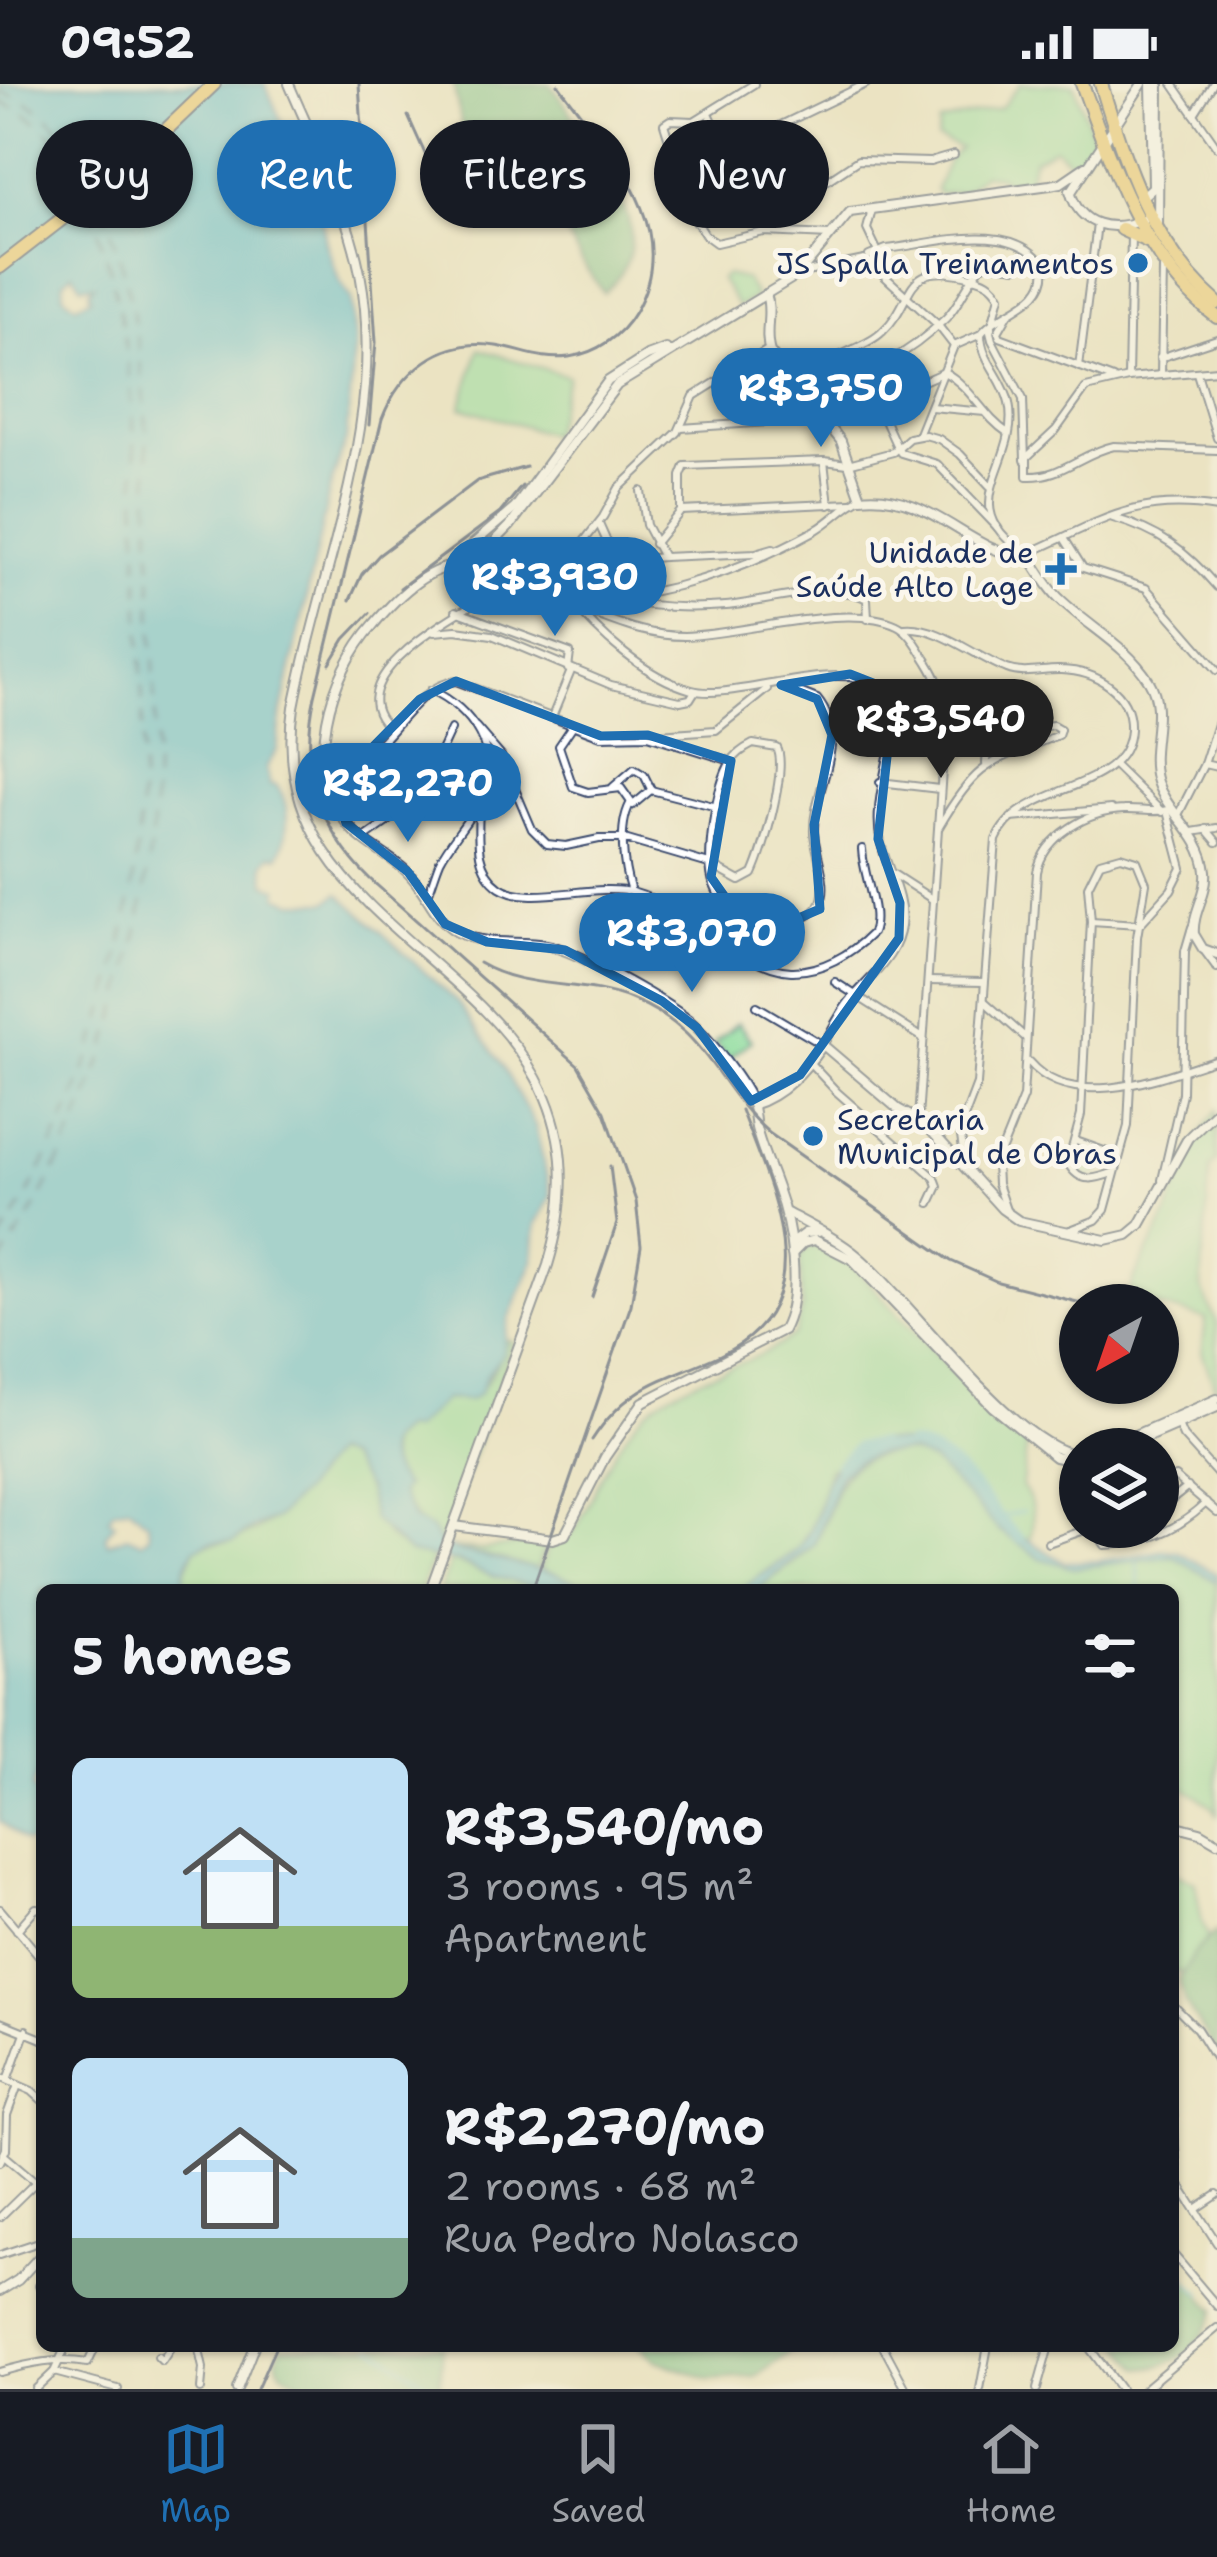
<!DOCTYPE html>
<meta charset="utf-8">
<style>
:root{--surface:#171b24;--page:#20242c;--text:#f1f3f6;--muted:#9ea1a6;--line:#363941;--accent:#1f6fb2}
body{margin:0;font-family:"Shantell Sans",sans-serif;background:var(--page);color:var(--text);height:100vh;display:flex;flex-direction:column;font-size:45px;white-space:nowrap}
*{box-sizing:border-box;margin:0}
p{font-size:39px;color:var(--muted)}
.icon{flex:none;width:66px;height:66px;fill:none;stroke:currentColor;stroke-width:2;stroke-linecap:round;stroke-linejoin:round}
.map{position:relative;flex:1;overflow:hidden}
.side{position:absolute;left:36px;top:1500px;width:1143px;height:768px;display:flex;flex-direction:column;background:var(--surface);border-radius:18px;box-shadow:0 3px 9px #0004}
.side>*{flex:none}
.banner{position:absolute;left:36px;top:36px;width:1146px;height:108px;display:flex;gap:24px}
.needle{width:78px;rotate:220deg}
.fabs{position:absolute;left:1059px;top:1200px;display:grid;gap:24px}
.fabs a{display:grid;place-items:center;width:120px;height:120px;border-radius:50%;background:var(--surface);box-shadow:0 3px 9px #0004;font-size:60px}
.price{position:absolute;translate:-50% -102px;padding:0 27px;border-radius:42px;background:var(--accent);color:#fff;font-size:39px;line-height:78px;filter:drop-shadow(0 3px 6px #0008)}
.price::after{content:'';position:absolute;left:50%;top:72px;width:36px;height:27px;margin-left:-18px;background:inherit;clip-path:polygon(0 0,100% 0,50% 100%)}
.price.on{background:#222;color:#fff}
ul{padding:0;list-style:none}
li{display:flex;align-items:center;gap:36px;height:300px;padding:0 36px}
li span{display:grid;place-items:center;flex:none;width:336px;height:240px;border-radius:18px;color:#555}
li>.icon{margin-inline-start:auto}
span .icon{width:144px;height:144px;fill:#fffc;stroke-width:1}
li b{font-size:51px}
h2{display:flex;justify-content:space-between;align-items:center;height:144px;padding:0 36px;font-size:51px}
.tag{padding:0 42px;border-radius:54px;background:var(--surface);box-shadow:0 3px 9px #0004;font-size:42px;line-height:108px}
.tag.on{background:var(--accent);color:#fff}
.status{display:flex;justify-content:space-between;align-items:center;height:84px;padding:0 60px;background:var(--surface);direction:ltr}
.status svg{height:33px;fill:currentColor}
.dock{display:flex;justify-content:space-around;align-items:center;height:168px;border-top:3px solid var(--line);background:var(--surface);font-size:33px;color:var(--muted)}
.dock a{display:grid;justify-items:center;gap:6px}
.dock .on{color:var(--accent)}
.map>svg:first-child{display:block}
</style>
<div class="status"><b>09:52</b><svg viewBox="0 0 49 12"><path d="M0 12V9h3v3zM5 12V6h3v6zM10 12V3h3v9zM15 12V0h3v12zM26 1h20v11H26zM47 4h2v5h-2z"/></svg></div>
<div class="map">
<svg width="1217" height="2305" viewBox="0 0 1217 2305">
<rect width="100%" height="100%" fill="#fbf7ec"/>
<filter id="ink" filterUnits="userSpaceOnUse"><feTurbulence type="fractalNoise" baseFrequency=".00833" numOctaves="2"/><feDisplacementMap in="SourceGraphic" scale="24" xChannelSelector="R" yChannelSelector="G"/><feConvolveMatrix kernelMatrix="1 2 1 2 8 2 1 2 1" color-interpolation-filters="sRGB"/></filter>
<filter id="wash" filterUnits="userSpaceOnUse"><feTurbulence type="fractalNoise" baseFrequency=".004" numOctaves="4" result="noise"/><feDisplacementMap in="SourceGraphic" scale="48" xChannelSelector="R" yChannelSelector="G"/><feGaussianBlur stdDeviation="2.7" result="paint"/><feColorMatrix in="noise" values="0 0 0 0 0 0 0 0 0 0 0 0 0 0 0 0 0 1.4 0 .05"/><feComposite in="paint" operator="in"/></filter>
<g filter="url(#wash)">
<rect width="100%" height="100%" fill="#ebe3c2"/>
<g fill="#8bdc9c" stroke="#53867d" stroke-width="3">
<polygon points="1020,0 1074,0 1093,52 1086,69 1075,83 1055,64 1034,75 1027,99 1010,102 999,92 983,90 963,107 939,110 936,105 949,75 960,64 937,55 940,39 1001,24"/>
<polygon points="726,191 745,195 756,213 738,223 720,195"/>
<polygon points="479,265 568,292 551,351 461,323"/>
<polygon points="738,939 751,957 728,975 715,958"/>
<path d="M1217 1027V1076L1210 1084 1201 1203 1217 1239V1310L1202 1268 1206 1235 1128 1214C1136 1182 1151 1166 1164 1137 1181 1100 1188 1058 1217 1027Z"/>
<circle cx="1088" cy="1078" r="16"/>
<path d="M809 1162 825 1164 850 1179 979 1316 1027 1358 1022 1403C1035 1416 1035 1443 1028 1460 986 1428 959 1385 911 1359L829 1385 812 1441 798 1464 741 1506H597L541 1485 549 1462 564 1456 575 1446C596 1408 614 1356 647 1326 689 1289 752 1284 795 1250L802 1223 800 1172Z"/>
<path d="M508 1256 514 1258 442 1458C423 1448 410 1429 400 1409L405 1403C393 1393 387 1375 388 1360L402 1345H412L445 1314 469 1316C485 1305 500 1275 508 1256Z"/>
<path d="M337 1368C387 1397 355 1464 433 1471L421 1506H168L180 1499 195 1464C208 1458 218 1460 231 1457 239 1455 266 1441 273 1436 297 1419 313 1378 337 1368Z"/>
<path d="M899 1368 922 1371 933 1378 1016 1458 1074 1484 1173 1472 1217 1498V1730L1212 1722 1173 1696V1506H756C771 1494 808 1472 815 1457 842 1407 830 1375 899 1368Z"/>
<polygon points="526,1459 544,1463 537,1485 454,1464 483,1466"/>
<polygon points="451,1476 491,1492 531,1501 529,1506 440,1506"/>
<polygon points="1173,1788 1195,1798 1202,1838 1209,1853 1182,1889 1173,1887"/>
</g>
<g fill="#70bc84" stroke="#467671" stroke-width="3">
<path d="M453 0H550C575 33 628 110 631 150 633 174 621 194 604 209L583 180 533 88 520 95C456 72 468 62 453 0Z"/>
<polygon points="1217,1847 1217,1969 1185,1919 1179,1895 1197,1866"/>
<path d="M1173 2180 1215 2226C1201 2263 1182 2282 1141 2284L1123 2262H1173Z"/>
<polygon points="282,2262 443,2262 440,2305 313,2305 282,2287 277,2276"/>
<polygon points="639,2262 799,2262 756,2293 710,2296 655,2276"/>
</g>
<g fill="#58bcd6" stroke="#3a769a" stroke-width="3" fill-rule="evenodd">
<path d="M0 0H265L291 59 316 99 326 159 339 196 351 215 355 260 346 356 330 404 282 627 277 666 266 684 270 701H276C291 718 289 752 279 772L271 771 264 780 266 799 279 805 278 812 294 818H327L339 809 458 919 500 978 535 1041 551 1112 536 1140 533 1179 509 1235 503 1270 486 1292 479 1310 469 1316 445 1315 412 1346 403 1345C398 1350 391 1353 388 1359 382 1371 397 1396 405 1403L400 1409 414 1436 431 1445 438 1457 457 1467 554 1489 597 1506H548L491 1492 460 1478 409 1469 372 1435 368 1406 347 1374 332 1369 303 1407 275 1435 253 1443 234 1457 209 1458 195 1464 185 1484 183 1502 177 1499 168 1506H42V1680L32 1704 42 1716V1755L38 1760 25 1758 0 1737ZM73 189 81 202 94 201 89 207 91 214 76 221 63 211 64 197ZM129 1422 148 1439 149 1452 141 1458 127 1452 108 1459 105 1452 115 1439 109 1435 113 1426Z"/>
<path d="M877 1357 911 1359 939 1374 991 1423 1005 1442 1064 1478 1097 1477 1165 1466 1177 1467 1217 1490V1498L1173 1472 1073 1484 1040 1474 999 1446 933 1378 910 1368 878 1370 857 1377 840 1391 814 1460 756 1506H741C757 1492 792 1475 802 1459 837 1406 805 1387 877 1357Z"/>
</g>
<g fill="none" stroke-linecap="round" stroke-linejoin="round">
<g stroke="#58bcd6" stroke-width="3">
<polyline points="999,1433 1023,1428"/>
<polyline points="1138,1478 1139,1506"/>
<polyline points="1173,2185 1203,2210"/>
<polyline points="372,2262 435,2305"/>
</g>
<g stroke="#58bcd6" stroke-width="10">
<path d="M909 1361C961 1369 983 1423 1020 1455"/>
<polyline points="839,1381 857,1363 878,1360"/>
</g>
<g stroke="#2d5982" stroke-width="3" stroke-dasharray="15 12" stroke-linecap="butt">
<path d="M0 8C51 21 72 56 94 100"/>
<path d="M0 18C46 34 67 66 85 109"/>
<path d="M0 1157C84 1024 134 869 141 711 145 633 140 554 138 475 135 346 135 241 88 118"/>
<path d="M0 1180C91 1043 144 883 154 719 158 640 152 561 151 482 148 352 148 238 100 115"/>
</g>
</g>
</g>
<g filter="url(#ink)">
<g fill="none" stroke-linecap="round" stroke-linejoin="round">
<g stroke="#3a4a6d" stroke-width="10">
<g id="minor">
<polyline points="754,0 694,37 670,36 664,40 693,132 705,151 716,159 764,148 830,151"/>
<polyline points="1173,0 1217,63"/>
<polyline points="709,29 761,140"/>
<polyline points="1194,30 1213,0"/>
<polyline points="758,52 791,122"/>
<polyline points="727,67 866,0"/>
<polyline points="872,126 867,145 877,166"/>
<polyline points="761,140 858,76 930,78 954,71"/>
<path d="M869 172 886 165C934 160 1013 134 1044 182 1050 220 999 226 981 250 981 277 1004 294 1009 319 1022 379 948 422 1027 470 1098 439 1136 410 1217 424"/>
<polyline points="868,177 937,240 954,262 918,352"/>
<polyline points="802,189 864,176"/>
<polyline points="1009,229 998,248 1000,253 1113,295"/>
<polyline points="954,262 981,250"/>
<path d="M839 272C852 265 871 259 882 248 918 215 899 176 969 192 984 195 993 199 1000 212L990 248 992 256 1023 315 1025 376"/>
<polyline points="1160,274 1217,255"/>
<polyline points="1079,283 1097,140"/>
<path d="M1217 286 1128 294 1086 304 1056 346 1027 373V392C1061 394 1081 369 1114 362L1217 366"/>
<polyline points="1197,289 1217,354"/>
<polyline points="1161,291 1163,185"/>
<polyline points="1128,294 1131,151"/>
<path d="M803 307C867 287 897 282 946 234 962 218 968 194 985 179L1017 183"/>
<polyline points="876,317 897,363"/>
<polyline points="931,323 985,328"/>
<path d="M829 339 944 288C972 303 982 332 1008 349"/>
<polyline points="681,344 784,337 820,328"/>
<polyline points="897,363 901,369 937,380 998,444"/>
<polyline points="824,377 829,421"/>
<polyline points="641,407 646,441 663,473"/>
<polyline points="681,427 851,419"/>
<path d="M1113 434C1159 447 1186 467 1217 503"/>
<polyline points="599,440 616,478"/>
<polyline points="1064,454 1083,484 1146,504 1217,586"/>
<polyline points="654,460 681,427 681,392 685,382 824,377 848,380 893,368 909,354 925,351 939,355 960,370 990,402"/>
<path d="M471 482C491 491 510 502 531 507 625 530 734 491 816 446 832 437 844 422 861 414"/>
<polyline points="575,482 581,461 603,433 619,404 678,348 694,312 769,265"/>
<polyline points="494,491 663,473 756,469 773,464"/>
<path d="M611 513C648 524 687 525 726 522 764 519 834 496 867 515L868 535"/>
<path d="M570 514C597 550 647 594 692 606 740 620 881 554 892 627 896 654 880 697 879 726 876 765 890 779 899 814 911 861 880 883 852 914 840 927 832 946 823 961L757 922"/>
<path d="M577 524C614 537 644 552 684 552 741 551 848 517 897 541 910 547 919 565 927 577 937 593 945 609 946 628L918 1035"/>
<polyline points="456,527 570,569 568,585"/>
<path d="M905 544C938 541 975 573 1007 585 1025 592 1043 585 1061 586 1095 587 1132 607 1130 645 1127 711 1020 697 996 756L977 1000 960 1045 965 1081"/>
<polyline points="434,548 456,546 492,551 611,601 680,617 690,615 695,607"/>
<polyline points="946,611 998,648 1053,641 1060,645"/>
<polyline points="552,633 571,587"/>
<path d="M476 643 501 672 532 745 547 760 566 762 599 755H624L709 780 740 797 753 790C763 768 788 684 777 664L753 660C745 664 736 670 731 678 716 699 704 777 714 801 723 826 747 843 773 845"/>
<polyline points="572,643 559,662 573,703 588,708 621,704 633,721 651,706"/>
<path d="M391 646C328 592 472 523 507 500"/>
<polyline points="658,650 716,646 767,605"/>
<path d="M326 677C378 700 404 602 456 597L601 652 648 651 731 677"/>
<polyline points="986,680 988,642"/>
<polyline points="1204,680 1217,683"/>
<polyline points="1114,681 1162,728"/>
<polyline points="880,698 939,705"/>
<polyline points="613,703 634,685 644,691 651,705"/>
<polyline points="651,706 717,723"/>
<path d="M479 718C479 747 472 784 500 803 531 823 593 798 635 809 685 823 744 885 791 887 821 888 851 870 872 849 881 827 863 793 862 765"/>
<path d="M630 720C618 743 623 783 631 808"/>
<polyline points="1178,731 1204,680 1217,640"/>
<polyline points="1011,734 1111,725"/>
<path d="M939 743C978 676 990 679 1058 651L1060 645"/>
<polyline points="1206,745 1217,758"/>
<polyline points="1192,748 1217,744"/>
<polyline points="363,755 400,729 433,684 451,645"/>
<polyline points="890,788 932,815"/>
<path d="M427 813C432 801 435 789 440 777 451 755 471 736 481 713 502 669 472 624 431 606"/>
<polyline points="1091,837 1139,840"/>
<polyline points="1141,839 1171,806 1182,784 1167,727"/>
<path d="M723 856C744 855 807 840 819 822 831 803 815 769 814 749 812 702 852 658 817 615L784 602"/>
<polyline points="1203,865 1217,884"/>
<polyline points="928,897 984,898"/>
<polyline points="835,898 923,954"/>
<polyline points="984,917 1026,954"/>
<path d="M1029 978C1073 1030 1164 992 1217 975"/>
<polyline points="810,979 837,1008 935,1094 938,1102 930,1119"/>
<polyline points="1076,1057 1118,1072"/>
<polyline points="1162,1096 1182,1009 1185,867 1192,843"/>
<path d="M1006 1126 997 1100 996 1080 1023 1013 1037 788C1044 752 1088 727 1124 726 1140 725 1156 730 1171 725"/>
<path d="M1068 1147 1096 1136 1105 1126 1128 1042 1137 853 1146 799 1137 777 1121 772 1100 778 1088 802 1091 837 1081 1031 1068 1079C1080 1101 1096 1095 1115 1088"/>
<polyline points="1176,1336 1183,1352 1217,1390"/>
<polyline points="1158,1401 1175,1393 1217,1429"/>
<polyline points="1158,1427 1188,1403"/>
<path d="M1093 1443 1105 1461C1144 1460 1178 1446 1206 1419"/>
<polyline points="1048,1459 1093,1443"/>
<polyline points="0,1825 42,1875"/>
<polyline points="17,1846 36,1824 42,1825"/>
<polyline points="1173,1921 1197,1945 1217,1977"/>
<polyline points="0,1938 42,1955"/>
<polyline points="0,1993 32,2007 42,2016"/>
<polyline points="8,1996 26,1946"/>
<polyline points="1173,2025 1177,2097 1217,2159"/>
<polyline points="4,2071 36,2098"/>
<polyline points="0,2078 6,2065 7,2031 18,2001"/>
<polyline points="1196,2125 1217,2111"/>
<polyline points="0,2133 42,2092"/>
<polyline points="1173,2170 1217,2222"/>
<polyline points="0,2171 42,2157"/>
<polyline points="39,2202 42,2200"/>
<polyline points="198,2262 203,2284 201,2305"/>
<polyline points="883,2262 906,2305"/>
<polyline points="1088,2262 1120,2305"/>
<polyline points="158,2273 162,2277 172,2262"/>
<path d="M0 2288C31 2279 56 2274 88 2279L96 2262"/>
<polyline points="54,2288 118,2305"/>
<polyline points="36,2305 54,2288 66,2262"/>
<polyline points="980,2305 988,2262"/>
<polyline points="1037,2305 1049,2262"/>
<polyline points="1144,2305 1217,2244"/>
</g>
</g>
<g stroke="#3a4a6d" stroke-width="12">
<g id="tertiary">
<path d="M289 0C315 61 347 124 360 189 388 335 321 482 294 623 256 878 638 881 548 1181L430 1506"/>
<path d="M1070 107C1080 143 1111 148 1142 136"/>
<polyline points="1071,108 1142,0"/>
<polyline points="1142,113 1153,103 1151,0"/>
<polyline points="1158,143 1159,0"/>
<path d="M766 210C773 229 763 248 770 268L841 357 861 414C931 405 980 479 1027 470 1038 485 1047 503 1060 515 1090 544 1126 561 1149 597 1168 628 1146 664 1157 698 1168 731 1202 749 1206 787 1208 810 1192 828 1194 850L1203 865 1217 870"/>
<polyline points="461,480 465,467 515,424 608,297 647,272 666,265"/>
<path d="M752 1021C783 1012 805 986 823 961L898 1025 925 1040 1002 1125 1019 1137 1106 1156 1128 1151 1140 1141 1188 1054 1217 1026"/>
<path d="M787 1129C811 1142 838 1155 859 1173 911 1217 1016 1366 1080 1371"/>
<polyline points="792,1159 805,1149 817,1148"/>
<polyline points="792,1170 803,1159 814,1156 853,1176 993,1323 1055,1373 1080,1378"/>
<polyline points="1103,1365 1217,1315"/>
<polyline points="1120,1365 1217,1323"/>
<path d="M454 1442 553 1455 565 1451 605 1373 643 1318 783 1246C803 1209 791 1142 777 1104 770 1084 761 1064 756 1044 754 1035 755 1025 751 1017 741 995 703 945 683 932 657 913 576 866 546 861 516 856 486 863 457 848 432 834 427 805 405 786 387 770 363 760 348 741 302 683 329 590 374 540 397 513 432 476 471 482L510 442 617 301 799 190 850 128 1050 101 1061 99 1086 82"/>
<polyline points="1173,1741 1200,1748 1217,1758"/>
<polyline points="0,2207 18,2196 42,2170"/>
<polyline points="237,2305 254,2262"/>
</g>
</g>
<g stroke="#3a4a6d" stroke-width="16">
<g id="primary">
<path d="M1082 0C1113 84 1143 178 1217 233"/>
<path d="M1101 0C1126 81 1151 162 1217 219"/>
<polyline points="1121,145 1147,157"/>
<polyline points="0,183 120,90 214,0"/>
</g>
</g>
<use href="#minor" stroke="#fff" stroke-width="6"/>
<use href="#tertiary" stroke="#fff" stroke-width="8"/>
<use href="#primary" stroke="#edc569" stroke-width="12"/>
<g stroke="#1b2f5e" stroke-width="3">
<polyline points="359,0 376,258 369,341"/>
<polyline points="408,32 426,72"/>
<polyline points="400,504 500,429 522,402"/>
<polyline points="350,516 362,490 379,471 477,397 526,383"/>
<polyline points="330,580 345,555 370,529"/>
<path d="M479 879C526 907 581 895 631 915 708 945 715 1002 769 1049L951 1177 998 1198 1081 1219"/>
<polyline points="592,1213 617,1139 610,1082"/>
<path d="M592 1356C628 1300 665 1296 720 1271 828 1222 772 1108 741 1026"/>
<path d="M532 1506 631 1221 641 1162 636 1117 605 1028 578 981 370 795C320 747 299 681 315 612L382 335C400 287 443 253 496 262 521 266 543 277 569 273 597 269 621 252 635 228 686 141 606 66 558 0"/>
<polyline points="257,2305 276,2262"/>
</g>
</g>
</g>
<path d="M0 0H1217V2305H0ZM850 590 873 599 892 627 878 755 900 819 899 854 800 991 751 1017 697 944 662 917 565 866 487 858 445 840 408 788 346 739 326 677 358 678 420 615 456 597 601 652 648 651 731 677 711 793 740 834 773 845 820 825 814 741 832 651 817 615 781 601Z" fill="#ebe3c2" fill-opacity=".55" fill-rule="evenodd"/>
<path fill="none" stroke="#1f6fb2" stroke-width="9" stroke-linejoin="round" d="M850 590 873 599 892 627 878 755 900 819 899 854 800 991 751 1017 697 944 662 917 565 866 487 858 445 840 408 788 346 739 326 677 358 678 420 615 456 597 601 652 648 651 731 677 711 793 740 834 773 845 820 825 814 741 832 651 817 615 781 601Z"/>
<g fill="#1f6fb2" stroke="#fbf7ec" stroke-width="4.5">
<circle cx="1138" cy="179" r="12"/>
<path d="M1055 467h12v12h12v12h-12v12h-12v-12h-12v-12h12z"/>
<circle cx="813" cy="1052" r="12"/>
</g>
<g text-anchor="middle" dominant-baseline="central" stroke-width="10" stroke-linejoin="round" paint-order="stroke">
<g font-size="30" fill="#1b2f5e" stroke="#fbf7ec" text-anchor="end">
<text x="1114" y="179">JS Spalla Treinamentos</text>
<text x="1034" y="468">Unidade de<tspan x="1034" dy="34">Saúde Alto Lage</tspan></text>
<text x="837" y="1035" text-anchor="start">Secretaria<tspan x="837" dy="34">Municipal de Obras</tspan></text>
</g>
</g>
</svg>
<div class="fabs">
<a><svg class="needle" viewBox="-14 -14 28 28"><path d="M0-13l5 13h-10z" fill="#e53935"/><path d="M0 13l5-13h-10z" fill="#9ea1a6"/></svg></a>
<a><svg class="icon" aria-label="layers" viewBox="0 0 24 24"><path d="M12 4l9 5-9 5-9-5zM3 14l9 5 9-5"/></svg></a>
</div>
<b class="price" style="left:821px;top:366px">R$3,750</b>
<b class="price" style="left:555px;top:555px">R$3,930</b>
<b class="price on" style="left:941px;top:697px">R$3,540</b>
<b class="price" style="left:408px;top:761px">R$2,270</b>
<b class="price" style="left:692px;top:911px">R$3,070</b>
<div class="banner">
<a class="tag">Buy</a>
<a class="tag on">Rent</a>
<a class="tag">Filters</a>
<a class="tag">New</a>
</div>
<section class="side">
<h2>5 homes<svg class="icon" aria-label="filters" viewBox="0 0 24 24"><path d="M4 7h16M4 17h16"/><circle cx="9" cy="7" r="2"/><circle cx="15" cy="17" r="2"/></svg></h2>
<ul>
<li><span style="background:linear-gradient(#bfe0f5 70%,#8fb573 0)"><svg class="icon" aria-label="home" viewBox="0 0 24 24"><path d="M3 11l9-7 9 7M6 9v11h12V9"/></svg></span><div><b>R$3,540/mo</b><p>3 rooms · 95 m²</p><p>Apartment</p></div></li>
<li><span style="background:linear-gradient(#bfe0f5 75%,#7fa58c 0)"><svg class="icon" aria-label="home" viewBox="0 0 24 24"><path d="M3 11l9-7 9 7M6 9v11h12V9"/></svg></span><div><b>R$2,270/mo</b><p>2 rooms · 68 m²</p><p>Rua Pedro Nolasco</p></div></li>
</ul>
</section>
</div>
<nav class="dock">
<a class="on"><svg class="icon" aria-label="map" viewBox="0 0 24 24"><path d="M3 6l6-2 6 2 6-2v14l-6 2-6-2-6 2zM9 4v14M15 6v14"/></svg>Map</a>
<a><svg class="icon" aria-label="saved" viewBox="0 0 24 24"><path d="M7 4h10v16l-5-4-5 4z"/></svg>Saved</a>
<a><svg class="icon" aria-label="home" viewBox="0 0 24 24"><path d="M3 11l9-7 9 7M6 9v11h12V9"/></svg>Home</a>
</nav>
